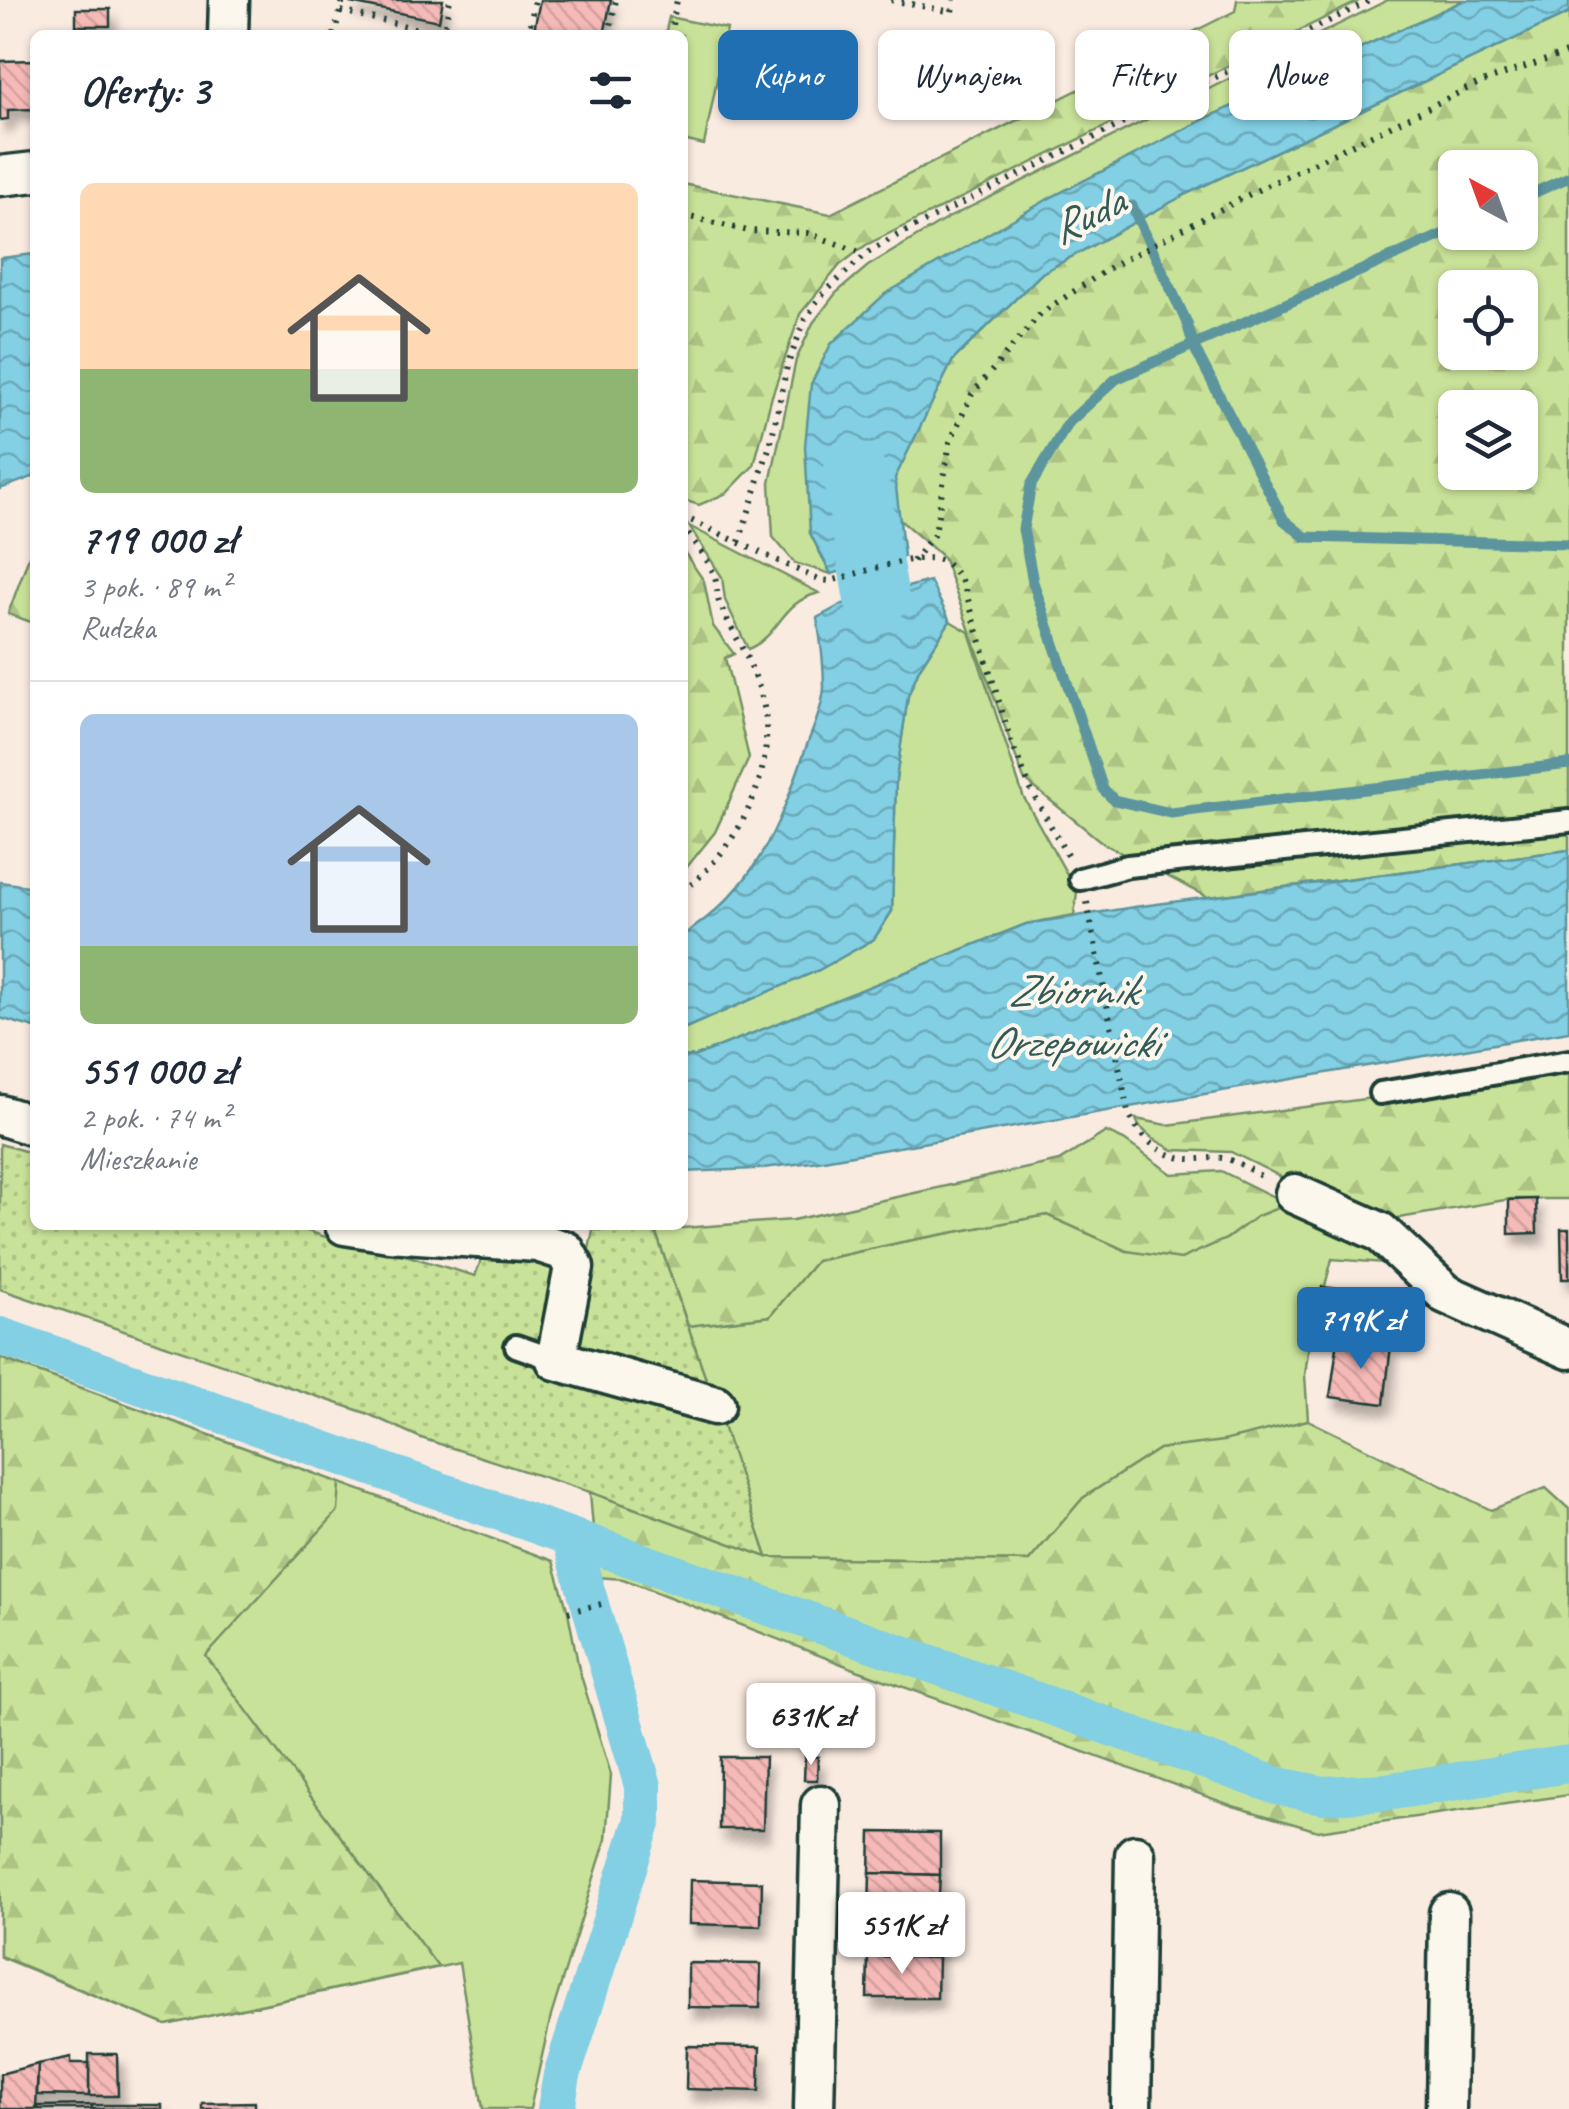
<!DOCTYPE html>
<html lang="pl">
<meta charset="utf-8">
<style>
:root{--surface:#fff;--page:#f6f6f7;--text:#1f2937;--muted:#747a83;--line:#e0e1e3;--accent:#1f6fb2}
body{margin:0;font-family:Caveat,sans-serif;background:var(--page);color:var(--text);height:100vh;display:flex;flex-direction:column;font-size:38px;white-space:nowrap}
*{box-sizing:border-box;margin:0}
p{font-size:32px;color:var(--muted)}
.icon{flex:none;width:55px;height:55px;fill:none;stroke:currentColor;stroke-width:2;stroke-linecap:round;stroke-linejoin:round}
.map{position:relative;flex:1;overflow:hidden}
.panel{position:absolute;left:30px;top:30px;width:658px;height:1200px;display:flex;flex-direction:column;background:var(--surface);border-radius:15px;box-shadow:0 2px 8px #0004}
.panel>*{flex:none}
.banner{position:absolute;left:718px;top:30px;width:700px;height:90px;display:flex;gap:20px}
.needle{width:65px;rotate:319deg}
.tools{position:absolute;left:1438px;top:150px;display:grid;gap:20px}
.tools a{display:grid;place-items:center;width:100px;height:100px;border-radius:15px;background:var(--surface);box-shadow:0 2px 8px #0004;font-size:50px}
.price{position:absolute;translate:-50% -85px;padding:0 22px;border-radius:10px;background:#fff;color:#222;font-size:32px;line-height:65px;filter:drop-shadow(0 2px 5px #0008)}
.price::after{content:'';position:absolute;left:50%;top:60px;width:30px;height:22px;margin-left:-15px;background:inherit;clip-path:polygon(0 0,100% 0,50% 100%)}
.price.current{background:var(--accent);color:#fff}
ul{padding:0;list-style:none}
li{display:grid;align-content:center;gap:20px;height:530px;padding:0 50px}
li+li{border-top:2px solid var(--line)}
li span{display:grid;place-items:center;height:310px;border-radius:15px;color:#555}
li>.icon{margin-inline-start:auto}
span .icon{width:180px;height:180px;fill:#fffc;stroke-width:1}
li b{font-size:42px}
h2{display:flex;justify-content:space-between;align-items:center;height:120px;padding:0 50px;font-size:42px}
.pill{padding:0 35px;border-radius:15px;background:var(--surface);box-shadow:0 2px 8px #0004;font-size:35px;line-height:90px}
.pill.current{background:var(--accent);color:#fff}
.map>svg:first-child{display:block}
</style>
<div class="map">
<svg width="1569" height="2109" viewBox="0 0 1569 2109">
<defs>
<pattern id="forest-firs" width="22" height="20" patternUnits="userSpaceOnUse" patternTransform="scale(2.5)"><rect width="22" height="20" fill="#c9e299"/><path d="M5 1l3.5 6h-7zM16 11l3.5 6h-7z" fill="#acc384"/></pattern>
<pattern id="garden-dots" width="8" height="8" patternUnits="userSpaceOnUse" patternTransform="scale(2.5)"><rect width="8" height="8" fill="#c9e299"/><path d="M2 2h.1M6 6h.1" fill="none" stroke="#acc384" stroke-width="1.8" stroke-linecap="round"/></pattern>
<pattern id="water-waves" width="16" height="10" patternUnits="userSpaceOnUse" patternTransform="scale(2.5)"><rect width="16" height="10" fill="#83cfe3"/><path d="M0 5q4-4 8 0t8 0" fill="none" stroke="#6ba9b9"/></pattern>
<pattern id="building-back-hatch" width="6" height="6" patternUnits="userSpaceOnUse" patternTransform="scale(2.5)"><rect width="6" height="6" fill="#f5b9b7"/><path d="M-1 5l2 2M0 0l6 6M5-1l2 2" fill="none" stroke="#d2a09e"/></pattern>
<filter id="shadow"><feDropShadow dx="6" dy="11" stdDeviation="5" flood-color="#0004"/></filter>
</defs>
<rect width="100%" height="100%" fill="#faebe1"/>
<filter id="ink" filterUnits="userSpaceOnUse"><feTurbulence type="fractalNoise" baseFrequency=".01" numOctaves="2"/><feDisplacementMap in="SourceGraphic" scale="20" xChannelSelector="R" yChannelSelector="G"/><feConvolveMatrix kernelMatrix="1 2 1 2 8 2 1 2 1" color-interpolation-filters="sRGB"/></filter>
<g filter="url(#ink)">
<g fill="#c9e299" stroke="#749066" stroke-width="2.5">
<polygon points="1388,0 1465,0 1211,116 1048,199 810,533 831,574 795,563 773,537 770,483 796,360 813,323 836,293 868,266 948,218"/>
<polygon points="669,17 727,29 704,145 683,140 682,35 665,35"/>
<path d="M689 526 819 593C780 602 780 636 748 649L725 600 722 577Z"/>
<polygon points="950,621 969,632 1023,796 1077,892 1074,915 1026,924 696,1056 683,1057 683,1029 819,970 874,939 892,911 896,779 908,695 919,669"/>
<polygon points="1288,1204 1363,1241 1398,1264 1332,1259 1308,1351 1305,1375 1308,1420 1223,1442 1159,1449 1083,1498 1029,1561 767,1557 688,1326 770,1316 816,1261 902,1242 1047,1215 1127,1251 1226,1239 1257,1216"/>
<polygon points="0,1358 553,1561 568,1612 579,1669 611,1775 606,1839 551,2016 530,2109 483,2109 459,1963 166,2025 0,1957"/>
</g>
<g fill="url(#forest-firs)" stroke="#749066" stroke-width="2.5" fill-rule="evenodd">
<polygon points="1237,0 1361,0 866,245 840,265 800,314 772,396 754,465 727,493 699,505 683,500 683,184 830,214 1235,11"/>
<path d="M1569 13V850L1208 897 1104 844 1024 779 943 557 899 519 894 478 953 360 1042 273 1186 194ZM1455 168H1520V232H1455ZM1455 288H1520V352H1455ZM1455 408H1520V472H1455Z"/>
<polygon points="35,540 35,628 34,623 8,614"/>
<polygon points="682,549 704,581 713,626 734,654 725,658 749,758 715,832 683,872"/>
<polygon points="1569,1072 1569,1199 1511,1199 1388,1220 1318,1195 1231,1152 1173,1150 1152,1138 1139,1126 1136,1119 1167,1125 1183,1123"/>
<polygon points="1106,1132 1124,1140 1172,1174 1221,1171 1288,1204 1257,1216 1226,1239 1181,1259 1127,1251 1047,1215 902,1242 816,1261 770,1316 688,1326 655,1230 793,1220 1059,1161"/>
<polygon points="0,1358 340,1483 338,1511 206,1656 438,1967 166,2025 0,1956"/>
<polygon points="1308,1420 1491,1510 1546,1488 1569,1509 1569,1795 1318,1831 1233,1806 857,1670 623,1579 597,1577 590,1492 767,1557 1029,1561 1083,1498 1159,1449 1223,1441"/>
</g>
<g fill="url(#garden-dots)" stroke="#749066" stroke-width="2.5">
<polygon points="0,1144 35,1154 35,1225 290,1225 355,1247 358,1241 475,1276 485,1250 564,1270 548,1341 514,1335 509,1351 521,1360 624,1392 720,1417 767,1557 590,1492 421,1438 366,1413 0,1289"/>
<polygon points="593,1230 655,1230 710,1391 568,1351"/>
</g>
<g fill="url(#water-waves)" stroke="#5b959d" stroke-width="2.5">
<polygon points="1465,0 1569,0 1569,13 1186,194 1042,273 953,360 895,478 904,556 831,574 810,533 805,446 811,384 831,344 885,294 1048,199 1211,116"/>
<polygon points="35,254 35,476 0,489 0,258"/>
<path d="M930 581 950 621 919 669 908 696 896 779 892 911 874 939 819 970 683 1029V935C754 890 778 830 804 753 811 733 823 708 824 687 824 664 821 641 817 618L843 604Z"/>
<polygon points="1569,850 1569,1031 812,1162 755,1169 683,1172 683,1057 696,1056 1026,924 1134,907"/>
<polygon points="0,882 35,887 35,1028 0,1018"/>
</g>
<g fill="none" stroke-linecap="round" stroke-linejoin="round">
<g stroke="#5b959d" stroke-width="11">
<polyline points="1520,199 1569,177"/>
<polyline points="1132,206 1187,323 1194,347 1284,520 1305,537 1569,544"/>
<polyline points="1455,229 1116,379 1068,423 1031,485 1023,529 1033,582 1103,789 1114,800 1171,813 1569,764"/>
</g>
<g stroke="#83cfe3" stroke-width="38">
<polyline points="0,1336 1278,1786 1323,1795 1386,1792 1569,1764"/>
<polyline points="556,2109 562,2075 643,1820 643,1786 571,1539"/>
</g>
<polyline stroke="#83cfe3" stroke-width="65" points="855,475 876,596"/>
</g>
<g fill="url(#building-back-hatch)" stroke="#1f3d34" stroke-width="2.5" filter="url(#shadow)">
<polygon points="350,0 443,0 439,21 350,3"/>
<polygon points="540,0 611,0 604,35 533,35"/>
<rect x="76" y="9" width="34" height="17"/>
<polygon points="35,60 35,109 8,110 8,119 0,120 0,61"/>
<polygon points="1536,1199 1537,1233 1509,1234 1509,1200"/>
<polygon points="1561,1229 1569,1229 1569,1279 1562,1279"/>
<polygon points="1322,1287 1350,1290 1346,1332 1317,1330"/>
<polygon points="1338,1340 1391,1346 1384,1404 1330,1397"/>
<polygon points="805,1756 818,1757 817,1780 804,1780"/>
<polygon points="720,1757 765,1757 763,1829 719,1829"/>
<polygon points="871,1832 940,1833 940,1875 870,1873"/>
<polygon points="870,1873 940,1875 938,1916 869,1915"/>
<polygon points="690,1880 762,1882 761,1926 689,1924"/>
<polygon points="869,1915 938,1916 938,1958 868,1956"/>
<polygon points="868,1956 938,1958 937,1998 867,1998"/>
<polygon points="688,1963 761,1964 760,2008 688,2007"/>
<polygon points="687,2046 760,2047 759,2091 686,2089"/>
<polygon points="89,2054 117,2054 118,2096 89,2096"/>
<polygon points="71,2057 71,2063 89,2063 89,2096 37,2095 38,2064"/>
<polygon points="38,2064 36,2109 0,2109 0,2074"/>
<polygon points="255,2102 255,2109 202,2109 202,2103"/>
<rect x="92" y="2105" width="70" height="4"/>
<polygon points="92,2105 92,2109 38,2109 38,2106"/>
</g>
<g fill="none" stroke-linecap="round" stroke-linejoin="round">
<g stroke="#1f3d34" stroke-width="28">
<g id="service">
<polyline points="1080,879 1128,866 1569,821"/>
<polyline points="1380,1093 1569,1061"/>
<polyline points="516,1346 556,1360"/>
</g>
</g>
<g stroke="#1f3d34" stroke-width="45">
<g id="minor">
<polyline points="228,35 229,0"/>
<polyline points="0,176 35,172"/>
<polyline points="0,1115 35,1126"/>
<polyline points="1295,1194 1380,1232 1446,1294 1569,1349"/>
<polyline points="345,1225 389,1232 537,1242 565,1251 574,1267 556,1360 715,1405"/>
<polyline points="814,2109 821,1805"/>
<polyline points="1131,2109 1135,1855"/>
<polyline points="1446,2109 1449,1913"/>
</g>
</g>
<g stroke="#1f3d34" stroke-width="6" stroke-dasharray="2.5 8" stroke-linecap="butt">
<polyline points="891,0 952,12 954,0"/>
<polyline points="341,11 444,35"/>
<polyline points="334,35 343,0"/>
<polyline points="443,35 450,0"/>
<polyline points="528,35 535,0"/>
<polyline points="609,35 616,0"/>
<polyline points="670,35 677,0"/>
<polyline points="682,215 748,231 808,233 865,254"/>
<path d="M682 516 819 580 830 581C855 575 918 552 940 560 950 564 956 574 963 583L1011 741 1030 788 1069 859"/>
<path d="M682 526C693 542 710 560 715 578 718 588 716 598 721 607 735 636 754 666 762 698 780 769 739 848 682 892"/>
<polyline points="739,542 771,442 787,366 805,320 819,298 841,277 866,254 896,236 1371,0"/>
<polyline points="913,561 935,533 950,442 972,394 1041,313 1114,265 1258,190 1479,83 1569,52"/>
<path d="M1087 902 1128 1112C1138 1137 1162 1157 1189 1159 1200 1160 1211 1157 1222 1158 1237 1160 1253 1172 1266 1179"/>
<polyline points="568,1612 606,1603"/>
</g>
<use href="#service" stroke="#fbf7ec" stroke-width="20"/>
<use href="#minor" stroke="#fbf7ec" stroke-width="38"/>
</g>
</g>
<g text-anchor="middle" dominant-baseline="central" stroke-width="8" stroke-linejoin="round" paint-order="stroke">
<g font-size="45" font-style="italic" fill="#335a57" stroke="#fbf7ec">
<text transform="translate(1087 215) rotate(-26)">Ruda</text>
<text x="1072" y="990">Zbiornik<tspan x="1072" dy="52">Orzepowicki</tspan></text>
</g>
</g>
</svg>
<div class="tools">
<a><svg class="needle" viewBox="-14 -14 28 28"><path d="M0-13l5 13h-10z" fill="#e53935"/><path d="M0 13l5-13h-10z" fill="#747a83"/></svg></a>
<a><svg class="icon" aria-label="locate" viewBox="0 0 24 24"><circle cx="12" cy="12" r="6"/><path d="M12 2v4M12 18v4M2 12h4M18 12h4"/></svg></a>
<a><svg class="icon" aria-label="layers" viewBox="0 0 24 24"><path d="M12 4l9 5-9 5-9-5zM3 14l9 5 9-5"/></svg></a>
</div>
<b class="price current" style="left:1361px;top:1372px">719K zł</b>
<b class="price" style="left:811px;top:1768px">631K zł</b>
<b class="price" style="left:902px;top:1977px">551K zł</b>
<div class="banner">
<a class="pill current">Kupno</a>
<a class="pill">Wynajem</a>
<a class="pill">Filtry</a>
<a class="pill">Nowe</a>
</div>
<section class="panel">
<h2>Oferty: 3<svg class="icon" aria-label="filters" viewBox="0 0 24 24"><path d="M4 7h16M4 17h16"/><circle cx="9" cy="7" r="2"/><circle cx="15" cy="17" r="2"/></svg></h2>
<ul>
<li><span style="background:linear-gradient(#ffd9b3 60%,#8fb573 0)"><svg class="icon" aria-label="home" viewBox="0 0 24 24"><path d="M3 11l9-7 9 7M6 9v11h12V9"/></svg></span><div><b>719 000 zł</b><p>3 pok. · 89 m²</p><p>Rudzka</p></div></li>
<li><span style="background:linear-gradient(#a9c7e8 75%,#8fb573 0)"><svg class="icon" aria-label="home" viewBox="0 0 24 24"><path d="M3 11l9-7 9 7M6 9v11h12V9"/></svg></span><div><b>551 000 zł</b><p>2 pok. · 74 m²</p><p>Mieszkanie</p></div></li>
</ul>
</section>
</div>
